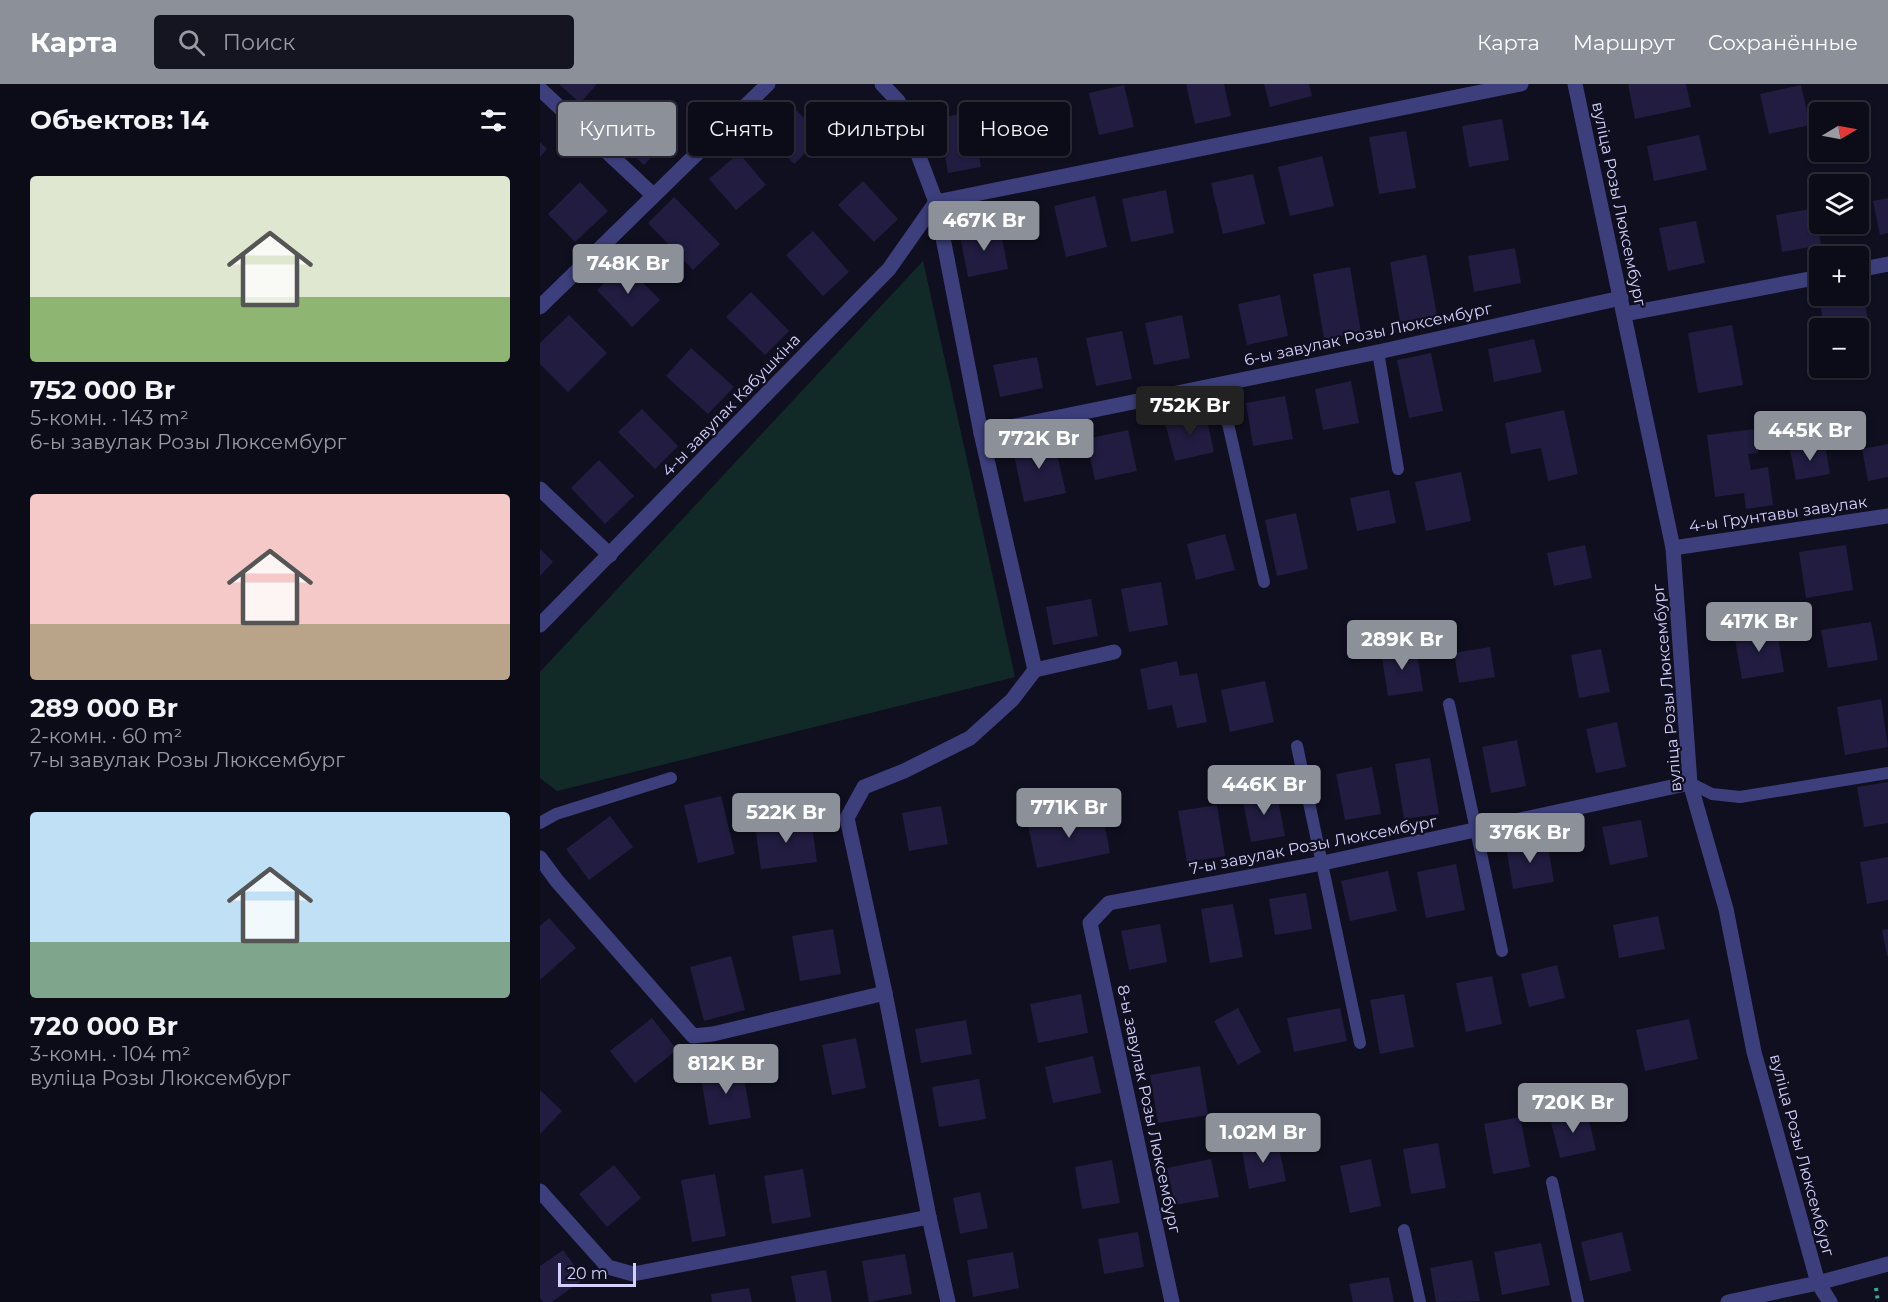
<!DOCTYPE html>
<html lang="ru">
<meta charset="utf-8">
<style>
:root{--surface:#0c0b18;--page:#151421;--text:#f1f3f6;--muted:#9a9ba2;--line:#2c2b37;--accent:#8c9099}
body{margin:0;font-family:Montserrat,sans-serif;background:var(--page);color:var(--text);height:100vh;display:flex;flex-direction:column;font-size:22px;white-space:nowrap}
*{box-sizing:border-box;margin:0}
p{font-size:20px;color:var(--muted)}
.icon{flex:none;width:33px;height:33px;fill:none;stroke:currentColor;stroke-width:2;stroke-linecap:round;stroke-linejoin:round}
.map{position:relative;flex:1;overflow:hidden}
.side{display:flex;flex-direction:column;background:var(--surface);width:540px}
.side>*{flex:none}
.guide{position:absolute;left:18px;top:18px;width:570px;height:54px;display:flex;gap:12px}
.needle{width:39px;rotate:80deg}
.buttons{position:absolute;left:1269px;top:18px;display:grid;gap:12px}
.buttons a{display:grid;place-items:center;width:60px;height:60px;border-radius:6px;background:var(--surface);box-shadow:0 2px 4px #0004,0 0 0 2px var(--line);font-size:30px}
.scale{position:absolute;left:18px;bottom:15px;width:78px;box-sizing:border-box;padding-left:6px;border:3px solid #d3d1fc;border-top:0;font-size:16px;line-height:21px;white-space:nowrap;color:#d3d1fc;-webkit-text-stroke:4px #100f20;paint-order:stroke}
.price{position:absolute;translate:-50% -51px;padding:0 14px;border-radius:6px;background:var(--accent);color:#fff;font-size:20px;line-height:39px;filter:drop-shadow(0 2px 3px #0008)}
.price::after{content:'';position:absolute;left:50%;top:36px;width:18px;height:14px;margin-left:-9px;background:inherit;clip-path:polygon(0 0,100% 0,50% 100%)}
.price.current{background:#222;color:#fff}
ul{padding:0;list-style:none}
li{display:grid;align-content:center;gap:12px;height:318px;padding:0 30px}
li span{display:grid;place-items:center;height:186px;border-radius:6px;color:#555}
li>.icon{margin-inline-start:auto}
span .icon{width:108px;height:108px;fill:#fffc;stroke-width:1}
li b{font-size:26px}
h2{display:flex;justify-content:space-between;align-items:center;height:72px;padding:0 30px;font-size:26px}
.chip{padding:0 21px;border-radius:6px;background:var(--surface);box-shadow:0 2px 4px #0004,0 0 0 2px var(--line);font-size:21px;line-height:54px}
.chip.current{background:var(--accent);color:#fff}
header{display:flex;align-items:center;gap:36px;box-sizing:border-box;height:84px;padding:0 30px;background:var(--accent);color:#fff}
header strong{font-size:28px}
nav{display:flex;gap:33px;margin-inline-start:auto;font-size:21px}
.search{width:420px;height:54px;background:var(--page);display:flex;align-items:center;gap:15px;box-sizing:border-box;padding:0 21px;border-radius:6px;color:var(--muted);font-size:22px}
main{display:flex;flex:1;min-height:0}
.map>svg:first-child{display:block}
</style>
<header>
<strong>Карта</strong>
<div class="search"><svg class="icon" aria-label="search" viewBox="0 0 24 24"><circle cx="10" cy="10" r="6"/><path d="M15 15l6 6"/></svg>Поиск</div>
<nav><a>Карта</a><a>Маршрут</a><a>Сохранённые</a></nav>
</header>
<main>
<section class="side">
<h2>Объектов: 14<svg class="icon" aria-label="filters" viewBox="0 0 24 24"><path d="M4 7h16M4 17h16"/><circle cx="9" cy="7" r="2"/><circle cx="15" cy="17" r="2"/></svg></h2>
<ul>
<li><span style="background:linear-gradient(#dfe7d0 65%,#8fb573 0)"><svg class="icon" aria-label="home" viewBox="0 0 24 24"><path d="M3 11l9-7 9 7M6 9v11h12V9"/></svg></span><div><b>752 000 Br</b><p>5-комн. · 143 m²</p><p>6-ы завулак Розы Люксембург</p></div></li>
<li><span style="background:linear-gradient(#f6c9c9 70%,#b9a48a 0)"><svg class="icon" aria-label="home" viewBox="0 0 24 24"><path d="M3 11l9-7 9 7M6 9v11h12V9"/></svg></span><div><b>289 000 Br</b><p>2-комн. · 60 m²</p><p>7-ы завулак Розы Люксембург</p></div></li>
<li><span style="background:linear-gradient(#bfe0f5 70%,#7fa58c 0)"><svg class="icon" aria-label="home" viewBox="0 0 24 24"><path d="M3 11l9-7 9 7M6 9v11h12V9"/></svg></span><div><b>720 000 Br</b><p>3-комн. · 104 m²</p><p>вуліца Розы Люксембург</p></div></li>
</ul>
</section>
<div class="map">
<svg width="1348" height="1218" viewBox="0 0 1348 1218">
<rect width="100%" height="100%" fill="#100f20"/>
<polygon fill="#122a27" points="383,177 475,593 17,707 0,694 0,588"/>
<g fill="#211c40">
<polygon points="19,0 57,0 40,19"/>
<polygon points="646,0 684,0 691,32 655,40"/>
<polygon points="724,0 769,0 772,12 730,23"/>
<polygon points="1088,0 1146,0 1151,23 1095,35"/>
<polygon points="584,1 594,43 559,51 549,9"/>
<polygon points="1261,1 1270,41 1229,50 1220,10"/>
<polygon points="248,17 282,53 254,80 219,43"/>
<polygon points="106,20 136,47 104,81 74,53"/>
<polygon points="431,28 441,83 408,89 399,34"/>
<polygon points="962,35 969,76 929,83 922,42"/>
<polygon points="866,47 876,104 839,110 829,53"/>
<polygon points="1159,51 1167,86 1114,97 1107,62"/>
<polygon points="0,58 7,65 0,73"/>
<polygon points="199,69 226,101 196,126 169,95"/>
<polygon points="782,72 794,122 750,132 738,83"/>
<polygon points="713,90 725,140 683,150 671,99"/>
<polygon points="323,97 358,135 334,158 298,121"/>
<polygon points="40,98 68,127 35,158 8,130"/>
<polygon points="626,106 634,149 591,158 582,115"/>
<polygon points="555,112 567,163 526,173 514,122"/>
<polygon points="134,113 180,160 153,186 108,139"/>
<polygon points="1348,114 1348,149 1340,151 1333,117"/>
<polygon points="1275,124 1281,161 1242,168 1236,131"/>
<polygon points="1156,137 1165,179 1128,187 1119,144"/>
<polygon points="460,144 468,185 428,193 420,152"/>
<polygon points="273,147 309,188 283,212 246,171"/>
<polygon points="975,164 981,199 934,208 928,172"/>
<polygon points="886,171 897,231 860,238 850,178"/>
<polygon points="84,179 120,216 92,243 57,206"/>
<polygon points="810,183 821,249 784,255 773,190"/>
<polygon points="211,208 249,247 225,271 186,233"/>
<polygon points="740,211 748,252 707,261 698,220"/>
<polygon points="1324,212 1328,238 1284,244 1280,218"/>
<polygon points="29,231 67,269 28,308 0,280 0,259"/>
<polygon points="642,231 650,274 614,281 605,239"/>
<polygon points="1192,241 1203,301 1158,309 1148,249"/>
<polygon points="582,247 592,295 556,302 546,254"/>
<polygon points="994,255 1002,288 954,298 948,265"/>
<polygon points="151,264 194,303 168,330 126,292"/>
<polygon points="891,269 903,327 869,334 857,276"/>
<polygon points="497,273 503,304 460,313 453,281"/>
<polygon points="811,297 819,339 783,346 775,305"/>
<polygon points="745,312 753,355 713,362 706,319"/>
<polygon points="102,325 138,362 115,385 78,348"/>
<polygon points="1024,326 1038,390 1008,397 1001,364 971,370 965,339"/>
<polygon points="665,328 674,368 635,377 625,338"/>
<polygon points="1215,345 1218,369 1208,370 1211,386 1228,383 1233,421 1206,425 1204,409 1175,413 1167,351"/>
<polygon points="588,346 597,387 555,396 546,355"/>
<polygon points="513,353 526,409 484,418 472,362"/>
<polygon points="1285,360 1290,390 1256,396 1250,366"/>
<polygon points="1348,360 1348,393 1328,397 1322,365"/>
<polygon points="59,376 94,412 65,440 31,404"/>
<polygon points="921,388 931,437 886,447 875,398"/>
<polygon points="849,406 856,439 817,447 810,414"/>
<polygon points="756,429 768,485 737,492 725,436"/>
<polygon points="685,450 695,486 656,496 647,460"/>
<polygon points="1045,461 1052,494 1014,502 1007,469"/>
<polygon points="1306,461 1313,506 1266,514 1259,468"/>
<polygon points="0,465 13,478 0,492"/>
<polygon points="621,498 628,541 589,548 581,505"/>
<polygon points="551,515 558,552 513,561 506,523"/>
<polygon points="1331,538 1338,576 1288,584 1281,546"/>
<polygon points="1236,542 1244,588 1202,595 1194,550"/>
<polygon points="876,562 883,607 848,612 841,568"/>
<polygon points="950,563 955,593 919,599 914,569"/>
<polygon points="1061,565 1070,608 1039,614 1031,571"/>
<polygon points="637,577 640,592 657,589 667,638 637,644 632,621 608,626 600,585"/>
<polygon points="725,597 734,638 690,648 681,606"/>
<polygon points="1341,615 1348,663 1305,671 1297,623"/>
<polygon points="1077,638 1086,683 1056,689 1046,645"/>
<polygon points="977,656 986,702 951,709 942,663"/>
<polygon points="890,674 899,730 864,735 855,680"/>
<polygon points="832,683 841,730 805,736 796,690"/>
<polygon points="1348,698 1348,739 1324,743 1317,703"/>
<polygon points="736,706 745,752 711,758 702,712"/>
<polygon points="181,712 195,770 158,779 144,721"/>
<polygon points="677,721 685,772 647,778 638,727"/>
<polygon points="401,722 408,760 369,767 362,729"/>
<polygon points="562,726 570,769 497,784 488,741"/>
<polygon points="70,732 93,763 49,796 26,765"/>
<polygon points="271,734 277,778 221,785 215,742"/>
<polygon points="1101,736 1108,773 1070,781 1062,743"/>
<polygon points="1007,756 1014,798 973,805 966,763"/>
<polygon points="1348,773 1348,816 1327,820 1320,778"/>
<polygon points="916,780 925,826 886,834 877,788"/>
<polygon points="848,787 857,827 810,837 801,797"/>
<polygon points="766,809 772,845 735,851 729,815"/>
<polygon points="693,820 703,873 670,879 661,825"/>
<polygon points="1118,832 1125,865 1079,874 1073,841"/>
<polygon points="9,834 36,864 0,896 0,842"/>
<polygon points="620,840 627,878 589,886 581,847"/>
<polygon points="293,845 301,890 260,897 252,852"/>
<polygon points="1348,845 1348,872 1347,872 1342,846"/>
<polygon points="191,872 205,926 164,937 150,883"/>
<polygon points="1017,881 1025,914 989,923 981,890"/>
<polygon points="952,892 962,940 926,948 916,899"/>
<polygon points="541,910 548,949 498,959 490,920"/>
<polygon points="864,910 874,963 840,970 830,916"/>
<polygon points="698,924 721,968 698,981 674,937"/>
<polygon points="800,924 807,957 754,968 747,934"/>
<polygon points="112,934 137,966 95,999 70,967"/>
<polygon points="1149,935 1158,975 1105,987 1096,946"/>
<polygon points="426,936 432,970 381,979 375,945"/>
<polygon points="316,954 326,1004 292,1011 282,961"/>
<polygon points="553,972 561,1009 513,1019 505,983"/>
<polygon points="202,982 211,1034 169,1041 160,989"/>
<polygon points="660,982 668,1031 618,1039 610,991"/>
<polygon points="439,995 446,1035 399,1043 392,1003"/>
<polygon points="0,1006 22,1027 0,1050"/>
<polygon points="1046,1025 1056,1066 1020,1074 1010,1034"/>
<polygon points="980,1033 990,1083 953,1090 944,1040"/>
<polygon points="737,1055 746,1097 709,1105 701,1062"/>
<polygon points="898,1059 906,1104 871,1110 863,1065"/>
<polygon points="671,1075 679,1113 635,1121 627,1084"/>
<polygon points="831,1075 841,1122 810,1129 800,1082"/>
<polygon points="572,1076 580,1119 542,1125 535,1083"/>
<polygon points="74,1081 101,1114 67,1143 39,1110"/>
<polygon points="263,1085 271,1133 232,1140 224,1092"/>
<polygon points="175,1090 186,1152 152,1158 141,1096"/>
<polygon points="440,1108 448,1144 420,1150 413,1114"/>
<polygon points="598,1148 604,1183 564,1190 558,1155"/>
<polygon points="1082,1148 1091,1187 1050,1197 1041,1158"/>
<polygon points="1001,1159 1010,1201 962,1211 954,1168"/>
<polygon points="23,1166 44,1195 12,1218 3,1218 0,1214 0,1182"/>
<polygon points="473,1168 479,1204 433,1213 427,1176"/>
<polygon points="365,1170 372,1210 329,1218 322,1177"/>
<polygon points="932,1176 940,1217 896,1218 890,1184"/>
<polygon points="286,1186 292,1218 256,1218 251,1192"/>
<polygon points="849,1193 854,1218 813,1218 809,1200"/>
<polygon points="209,1204 212,1218 172,1218 171,1210"/>
</g>
<g fill="none" stroke-linecap="round" stroke-linejoin="round">
<polyline stroke="#37aa9b" stroke-width="4" stroke-dasharray="3 4.5" stroke-linecap="butt" points="1336,1204 1338,1218"/>
<g stroke="#3d3f7c" stroke-width="12">
<polyline points="838,268 858,385"/>
<polyline points="679,300 724,498"/>
<polyline points="909,620 962,867"/>
<polyline points="757,662 820,959"/>
<polyline points="1150,699 1172,710 1200,713 1348,689"/>
<polyline points="0,739 16,730 131,694"/>
<polyline points="1012,1098 1038,1218"/>
<polyline points="864,1146 880,1218"/>
</g>
<g stroke="#3d3f7c" stroke-width="15">
<polyline points="342,0 358,17 396,118 441,349 495,586 574,568"/>
<polyline points="1035,0 1133,464 1150,699 1186,825 1214,968 1278,1199 1188,1218"/>
<polyline points="0,5 113,111"/>
<polyline points="396,118 981,0"/>
<polyline points="1318,186 1348,180"/>
<polyline points="0,223 228,0"/>
<polyline points="1085,230 1280,193"/>
<polyline points="441,349 838,268 1081,214"/>
<polyline points="0,405 70,471"/>
<polyline points="1133,464 1348,432"/>
<polyline points="0,541 349,185 396,118"/>
<polyline points="0,774 17,797 153,952 173,950 345,909"/>
<polyline points="0,1107 68,1183 93,1190 389,1133"/>
<polyline points="408,1218 389,1133 345,909 307,734 324,703 364,687 430,654 472,616 495,586"/>
<polyline points="632,1218 550,839 569,819 783,779 1150,699"/>
</g>
<g stroke="#3d3f7c" stroke-width="15">
<polyline points="1278,1199 1348,1180"/>
<polyline points="1278,1199 1290,1218"/>
</g>
</g>
<g text-anchor="middle" dominant-baseline="central" stroke-width="4.5" stroke-linejoin="round" paint-order="stroke">
<g font-size="16" fill="#d3d1fc" stroke="#100f20">
<text transform="translate(1079 120) rotate(78)">вуліца Розы Люксембург</text>
<text transform="translate(828 250) rotate(-12)">6-ы завулак Розы Люксембург</text>
<text transform="translate(191 321) rotate(-46)">4-ы завулак Кабушкіна</text>
<text transform="translate(1238 430) rotate(-8)">4-ы Грунтавы завулак</text>
<text transform="translate(1127 604) rotate(-95)">вуліца Розы Люксембург</text>
<text transform="translate(773 761) rotate(-11)">7-ы завулак Розы Люксембург</text>
<text transform="translate(609 1025) rotate(78)">8-ы завулак Розы Люксембург</text>
<text transform="translate(1262 1071) rotate(75)">вуліца Розы Люксембург</text>
</g>
</g>
</svg>
<div class="buttons">
<a><svg class="needle" viewBox="-14 -14 28 28"><path d="M0-13l5 13h-10z" fill="#e53935"/><path d="M0 13l5-13h-10z" fill="#9a9ba2"/></svg></a>
<a><svg class="icon" aria-label="layers" viewBox="0 0 24 24"><path d="M12 4l9 5-9 5-9-5zM3 14l9 5 9-5"/></svg></a>
<a>+</a>
<a>−</a>
</div>
<div class="scale">20 m</div>
<b class="price" style="left:444px;top:168px">467K Br</b>
<b class="price" style="left:88px;top:211px">748K Br</b>
<b class="price current" style="left:650px;top:353px">752K Br</b>
<b class="price" style="left:1270px;top:378px">445K Br</b>
<b class="price" style="left:499px;top:386px">772K Br</b>
<b class="price" style="left:1219px;top:569px">417K Br</b>
<b class="price" style="left:862px;top:587px">289K Br</b>
<b class="price" style="left:724px;top:732px">446K Br</b>
<b class="price" style="left:529px;top:755px">771K Br</b>
<b class="price" style="left:246px;top:760px">522K Br</b>
<b class="price" style="left:990px;top:780px">376K Br</b>
<b class="price" style="left:186px;top:1011px">812K Br</b>
<b class="price" style="left:1033px;top:1050px">720K Br</b>
<b class="price" style="left:723px;top:1080px">1.02M Br</b>
<div class="guide">
<a class="chip current">Купить</a>
<a class="chip">Снять</a>
<a class="chip">Фильтры</a>
<a class="chip">Новое</a>
</div>
</div>
</main>
